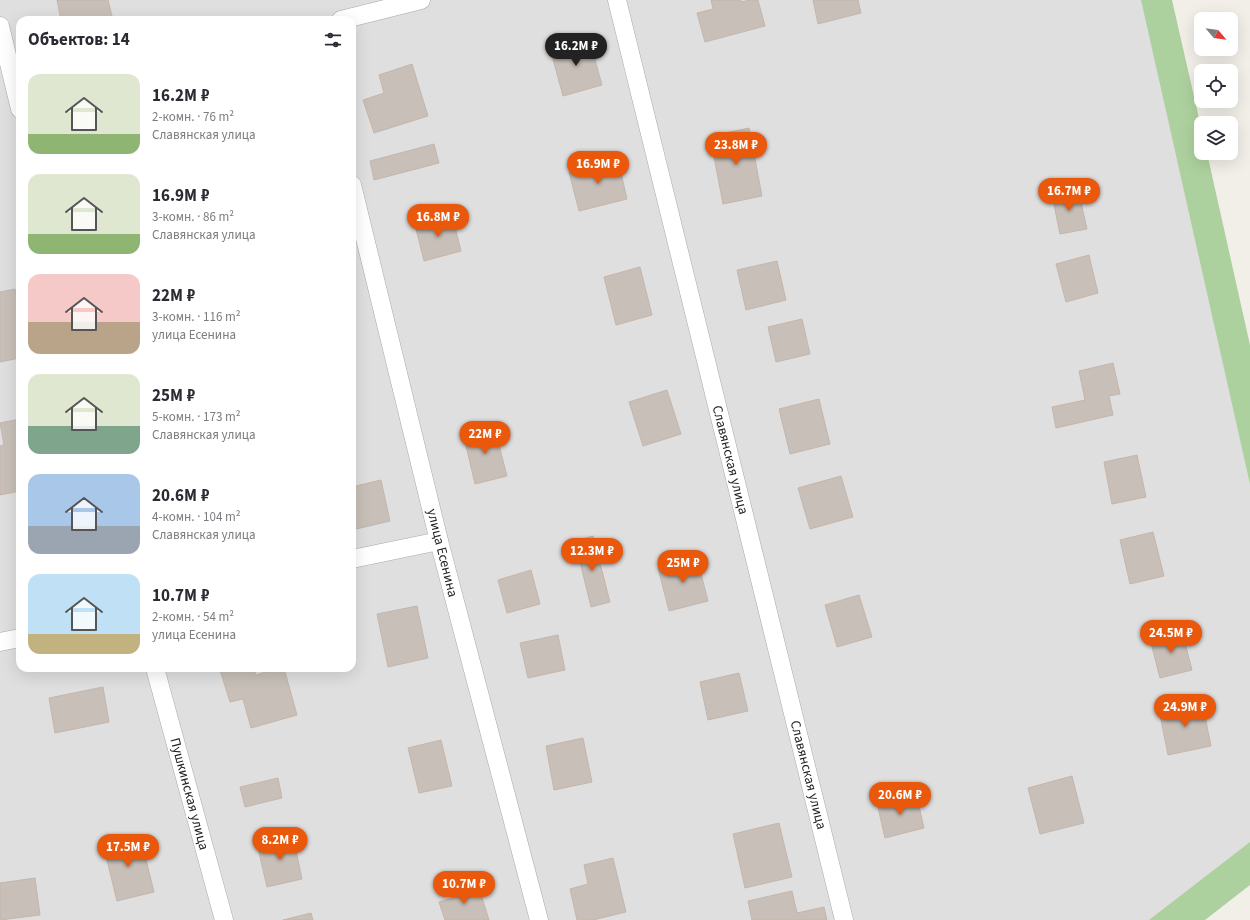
<!DOCTYPE html>
<html lang="ru">
<meta charset="utf-8">
<style>
:root{--surface:#fff;--page:#f7f7f7;--text:#2b2b33;--muted:#7c7c81;--accent:#ea580c}
body{margin:0;font-family:"Source Sans 3",sans-serif;background:var(--page);color:var(--text);height:100vh;display:flex;flex-direction:column;font-size:15px;white-space:nowrap}
*{box-sizing:border-box;margin:0}
p{font-size:13px;color:var(--muted)}
.icon{flex:none;width:22px;height:22px;fill:none;stroke:currentColor;stroke-width:2;stroke-linecap:round;stroke-linejoin:round}
.map{position:relative;flex:1;overflow:hidden}
.panel{position:absolute;left:16px;top:16px;width:340px;height:656px;display:flex;flex-direction:column;background:var(--surface);border-radius:12px;box-shadow:0 4px 16px #0002}
.panel>*{flex:none}
.needle{width:26px;rotate:119deg}
.controls{position:absolute;left:1194px;top:12px;display:grid;gap:8px}
.controls a{display:grid;place-items:center;width:44px;height:44px;border-radius:8px;background:var(--surface);box-shadow:0 4px 16px #0002;font-size:20px}
.price{position:absolute;translate:-50% -34px;padding:0 9px;border-radius:14px;background:var(--accent);color:#fff;font-size:13px;line-height:26px;filter:drop-shadow(0 1px 2px #0008)}
.price::after{content:'';position:absolute;left:50%;top:24px;width:12px;height:9px;margin-left:-6px;background:inherit;clip-path:polygon(0 0,100% 0,50% 100%)}
.price.selected{background:#222;color:#fff}
ul{padding:0;list-style:none}
li{display:flex;align-items:center;gap:12px;height:100px;padding:0 12px}
li span{display:grid;place-items:center;flex:none;width:112px;height:80px;border-radius:12px;color:#555}
li>.icon{margin-inline-start:auto}
span .icon{width:48px;height:48px;fill:#fffc;stroke-width:1}
li b{font-size:17px}
h2{display:flex;justify-content:space-between;align-items:center;height:48px;padding:0 12px;font-size:17px}
.map>svg:first-child{display:block}
</style>
<div class="map">
<svg width="1250" height="920" viewBox="0 0 1250 920">
<rect width="100%" height="100%" fill="#f2efe9"/>
<path fill="#e0dfdf" fill-rule="evenodd" d="M0 0H1167L1201 153 1250 352V877L1192 920H0ZM20 20H352V668H20Z"/>
<g fill="#add19e">
<polygon points="1141,0 1172,0 1201,127 1201,153 1207,153 1250,345 1250,484"/>
<polygon points="1250,842 1250,885 1205,920 1149,920"/>
</g>
<g fill="#c7bfb8" stroke="#c4b6ab">
<polygon points="57,0 108,0 113,20 61,20"/>
<polygon points="711,0 741,0 741,2 750,0 758,0 765,26 705,42 697,13 713,9"/>
<polygon points="813,0 858,0 861,13 818,24"/>
<polygon points="589,38 602,85 563,96 550,48"/>
<polygon points="412,64 428,116 374,133 363,100 384,93 379,75"/>
<polygon points="749,128 762,196 723,204 710,136"/>
<polygon points="434,144 439,163 374,180 370,161"/>
<polygon points="618,160 627,199 579,211 569,172"/>
<polygon points="1078,189 1087,229 1060,234 1052,195"/>
<polygon points="452,215 461,251 424,261 415,225"/>
<polygon points="1089,255 1098,293 1066,302 1056,264"/>
<polygon points="777,261 786,300 746,310 737,270"/>
<polygon points="640,267 652,315 616,325 604,277"/>
<polygon points="15,289 20,314 20,358 0,362 0,292"/>
<polygon points="802,319 810,354 776,362 768,327"/>
<polygon points="1113,363 1120,394 1109,396 1113,415 1056,428 1052,407 1085,400 1079,371"/>
<polygon points="667,390 681,434 643,446 629,402"/>
<polygon points="819,399 830,444 790,454 779,409"/>
<polygon points="20,419 20,491 0,495 0,446 4,445 0,423"/>
<polygon points="494,426 507,476 475,484 463,433"/>
<polygon points="1137,455 1146,497 1112,504 1104,462"/>
<polygon points="841,476 853,517 810,529 798,488"/>
<polygon points="381,480 390,521 352,530 352,487"/>
<polygon points="1153,532 1164,576 1130,584 1120,540"/>
<polygon points="593,536 610,602 591,607 575,541"/>
<polygon points="697,558 708,601 669,611 658,568"/>
<polygon points="531,570 540,604 507,613 498,580"/>
<polygon points="859,595 872,637 837,647 825,605"/>
<polygon points="417,606 428,658 388,667 377,614"/>
<polygon points="1182,631 1192,670 1160,678 1150,639"/>
<polygon points="558,635 565,670 528,678 520,643"/>
<polygon points="226,668 254,668 256,675 278,668 284,668 297,715 251,728 243,699 230,702 220,670"/>
<polygon points="739,673 748,711 708,720 700,682"/>
<polygon points="103,687 109,722 55,733 49,698"/>
<polygon points="1202,701 1211,746 1168,755 1159,710"/>
<polygon points="583,738 592,782 554,790 546,746"/>
<polygon points="441,740 452,786 419,793 408,748"/>
<polygon points="1072,776 1084,823 1040,834 1028,788"/>
<polygon points="278,778 282,798 245,807 240,787"/>
<polygon points="916,793 924,828 885,838 877,803"/>
<polygon points="779,823 792,877 745,888 733,834"/>
<polygon points="140,835 154,892 117,901 103,844"/>
<polygon points="293,836 302,879 267,887 257,844"/>
<polygon points="613,858 626,912 593,920 577,920 570,889 588,884 584,865"/>
<polygon points="35,878 40,915 0,920 0,883"/>
<polygon points="465,883 467,891 479,888 489,920 445,920 439,902 452,898 449,888"/>
<polygon points="792,891 797,913 824,907 827,920 752,920 748,901"/>
<polygon points="311,913 313,920 283,920"/>
</g>
<g fill="none" stroke-linecap="round" stroke-linejoin="round">
<g stroke="#a9a9a9" stroke-width="19">
<g id="street">
<polyline points="617,0 844,920"/>
<polyline points="341,20 421,0"/>
<polyline points="0,26 20,109"/>
<polyline points="352,185 439,541 539,920"/>
<polyline points="352,559 439,541"/>
<polyline points="0,642 20,638"/>
<polyline points="155,668 224,920"/>
</g>
</g>
<use href="#street" stroke="#fff" stroke-width="18"/>
</g>
<g text-anchor="middle" dominant-baseline="central" stroke-width="3" stroke-linejoin="round" paint-order="stroke">
<g font-size="14" fill="#222" stroke="#fff">
<text transform="translate(730 460) rotate(76)">Славянская улица</text>
<text transform="translate(442 553) rotate(76)">улица Есенина</text>
<text transform="translate(808 775) rotate(76)">Славянская улица</text>
<text transform="translate(189 794) rotate(75)">Пушкинская улица</text>
</g>
</g>
</svg>
<div class="controls">
<a><svg class="needle" viewBox="-14 -14 28 28"><path d="M0-13l5 13h-10z" fill="#e53935"/><path d="M0 13l5-13h-10z" fill="#7c7c81"/></svg></a>
<a><svg class="icon" aria-label="locate" viewBox="0 0 24 24"><circle cx="12" cy="12" r="6"/><path d="M12 2v4M12 18v4M2 12h4M18 12h4"/></svg></a>
<a><svg class="icon" aria-label="layers" viewBox="0 0 24 24"><path d="M12 4l9 5-9 5-9-5zM3 14l9 5 9-5"/></svg></a>
</div>
<b class="price selected" style="left:576px;top:67px">16.2M ₽</b>
<b class="price" style="left:736px;top:166px">23.8M ₽</b>
<b class="price" style="left:598px;top:185px">16.9M ₽</b>
<b class="price" style="left:1069px;top:212px">16.7M ₽</b>
<b class="price" style="left:438px;top:238px">16.8M ₽</b>
<b class="price" style="left:485px;top:455px">22M ₽</b>
<b class="price" style="left:592px;top:572px">12.3M ₽</b>
<b class="price" style="left:683px;top:584px">25M ₽</b>
<b class="price" style="left:1171px;top:654px">24.5M ₽</b>
<b class="price" style="left:1185px;top:728px">24.9M ₽</b>
<b class="price" style="left:900px;top:816px">20.6M ₽</b>
<b class="price" style="left:280px;top:861px">8.2M ₽</b>
<b class="price" style="left:128px;top:868px">17.5M ₽</b>
<b class="price" style="left:464px;top:905px">10.7M ₽</b>
<section class="panel">
<h2>Объектов: 14<svg class="icon" aria-label="filters" viewBox="0 0 24 24"><path d="M4 7h16M4 17h16"/><circle cx="9" cy="7" r="2"/><circle cx="15" cy="17" r="2"/></svg></h2>
<ul>
<li><span style="background:linear-gradient(#dfe7d0 75%,#8fb573 0)"><svg class="icon" aria-label="home" viewBox="0 0 24 24"><path d="M3 11l9-7 9 7M6 9v11h12V9"/></svg></span><div><b>16.2M ₽</b><p>2-комн. · 76 m²</p><p>Славянская улица</p></div></li>
<li><span style="background:linear-gradient(#dfe7d0 75%,#8fb573 0)"><svg class="icon" aria-label="home" viewBox="0 0 24 24"><path d="M3 11l9-7 9 7M6 9v11h12V9"/></svg></span><div><b>16.9M ₽</b><p>3-комн. · 86 m²</p><p>Славянская улица</p></div></li>
<li><span style="background:linear-gradient(#f6c9c9 60%,#b9a48a 0)"><svg class="icon" aria-label="home" viewBox="0 0 24 24"><path d="M3 11l9-7 9 7M6 9v11h12V9"/></svg></span><div><b>22M ₽</b><p>3-комн. · 116 m²</p><p>улица Есенина</p></div></li>
<li><span style="background:linear-gradient(#dfe7d0 65%,#7fa58c 0)"><svg class="icon" aria-label="home" viewBox="0 0 24 24"><path d="M3 11l9-7 9 7M6 9v11h12V9"/></svg></span><div><b>25M ₽</b><p>5-комн. · 173 m²</p><p>Славянская улица</p></div></li>
<li><span style="background:linear-gradient(#a9c7e8 65%,#9aa5b1 0)"><svg class="icon" aria-label="home" viewBox="0 0 24 24"><path d="M3 11l9-7 9 7M6 9v11h12V9"/></svg></span><div><b>20.6M ₽</b><p>4-комн. · 104 m²</p><p>Славянская улица</p></div></li>
<li><span style="background:linear-gradient(#bfe0f5 75%,#c2b280 0)"><svg class="icon" aria-label="home" viewBox="0 0 24 24"><path d="M3 11l9-7 9 7M6 9v11h12V9"/></svg></span><div><b>10.7M ₽</b><p>2-комн. · 54 m²</p><p>улица Есенина</p></div></li>
</ul>
</section>
</div>
